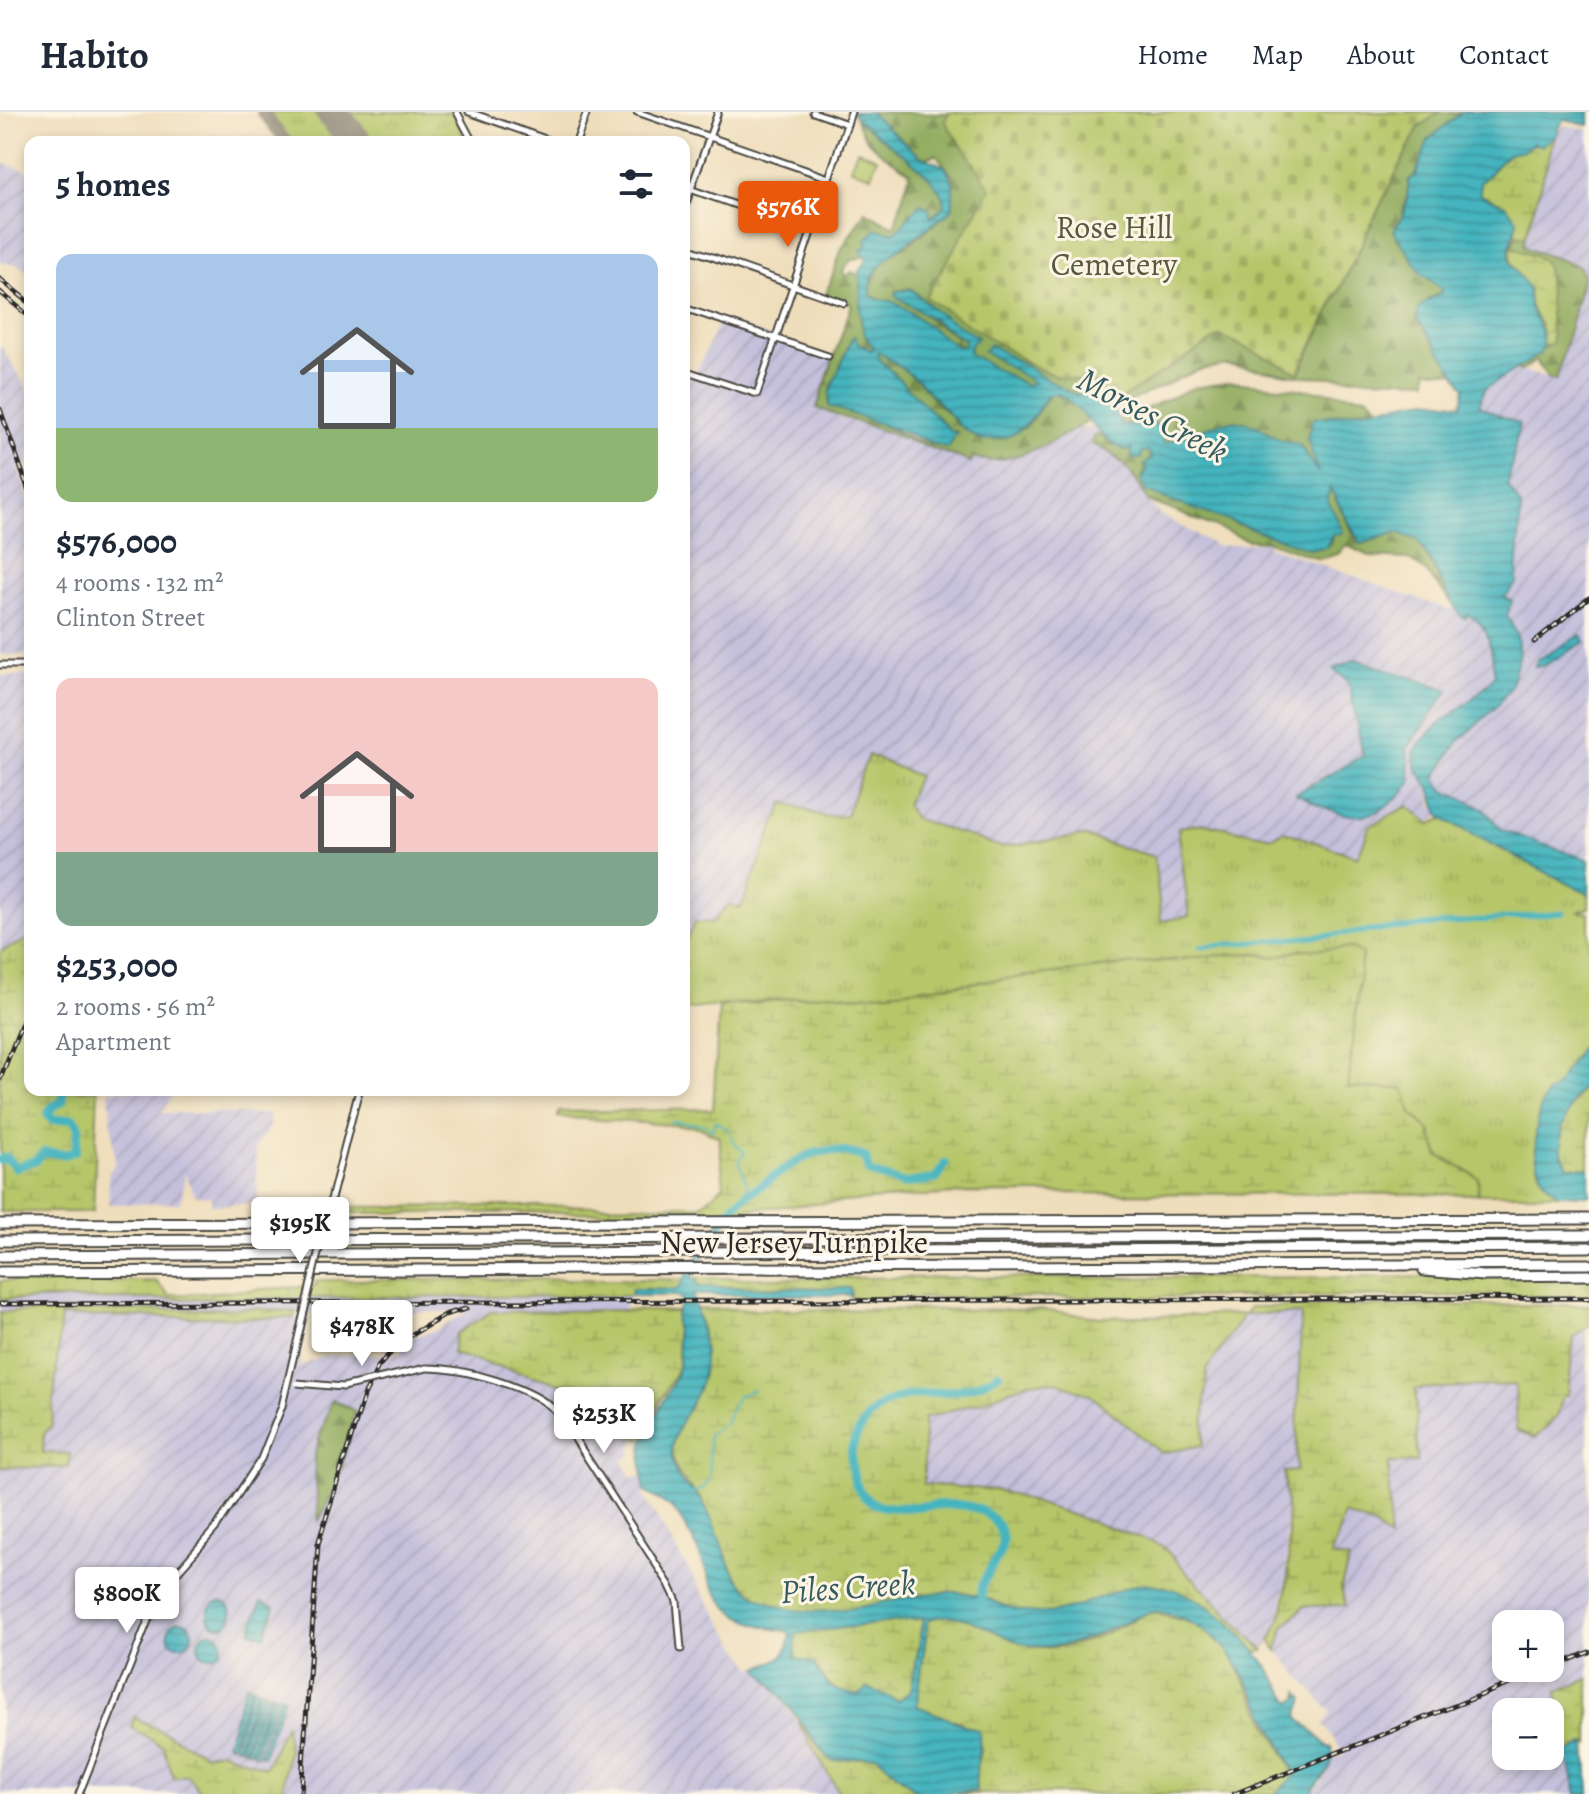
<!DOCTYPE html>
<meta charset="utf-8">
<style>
:root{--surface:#fff;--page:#f6f6f7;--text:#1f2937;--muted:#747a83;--line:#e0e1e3;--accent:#ea580c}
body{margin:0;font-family:Alegreya,serif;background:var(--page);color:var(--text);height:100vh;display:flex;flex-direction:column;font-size:30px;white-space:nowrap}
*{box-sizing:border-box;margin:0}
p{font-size:26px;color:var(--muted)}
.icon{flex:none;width:44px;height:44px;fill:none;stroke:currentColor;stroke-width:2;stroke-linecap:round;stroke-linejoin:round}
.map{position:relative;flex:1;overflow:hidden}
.drawer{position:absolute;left:24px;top:24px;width:666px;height:960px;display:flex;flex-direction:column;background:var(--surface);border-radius:16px;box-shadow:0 4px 12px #0003}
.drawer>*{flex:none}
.tools{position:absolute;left:1492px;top:1498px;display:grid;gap:16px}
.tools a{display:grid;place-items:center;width:72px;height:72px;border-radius:16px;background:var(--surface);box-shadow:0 4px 12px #0003;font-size:40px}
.price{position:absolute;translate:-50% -68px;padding:0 18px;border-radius:8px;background:#fff;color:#222;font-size:26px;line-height:52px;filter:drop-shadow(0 2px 4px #0008)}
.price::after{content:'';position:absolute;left:50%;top:48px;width:24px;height:18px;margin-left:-12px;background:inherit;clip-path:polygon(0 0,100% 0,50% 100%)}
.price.active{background:var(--accent);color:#fff}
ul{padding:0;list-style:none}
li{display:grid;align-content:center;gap:16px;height:424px;padding:0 32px}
li span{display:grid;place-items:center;height:248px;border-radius:16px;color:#555}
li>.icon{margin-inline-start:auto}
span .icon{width:144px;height:144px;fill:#fffc;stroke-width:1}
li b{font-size:34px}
h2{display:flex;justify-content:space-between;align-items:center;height:96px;padding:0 32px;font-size:34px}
header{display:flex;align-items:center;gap:48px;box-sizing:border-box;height:112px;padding:0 40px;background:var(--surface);border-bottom:2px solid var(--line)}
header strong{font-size:38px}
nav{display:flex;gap:44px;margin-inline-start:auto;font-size:28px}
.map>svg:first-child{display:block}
</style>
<header>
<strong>Habito</strong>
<nav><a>Home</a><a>Map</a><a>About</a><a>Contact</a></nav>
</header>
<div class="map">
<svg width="1589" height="1682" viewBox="0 0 1589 1682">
<defs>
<pattern id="industrial-furrows" width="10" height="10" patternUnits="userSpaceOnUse" patternTransform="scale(2)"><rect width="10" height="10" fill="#c5c0db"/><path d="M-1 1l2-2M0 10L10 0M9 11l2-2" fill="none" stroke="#a9a5bc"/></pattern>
<pattern id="grass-tufts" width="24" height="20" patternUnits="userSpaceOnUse" patternTransform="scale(2)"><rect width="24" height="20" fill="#b6c669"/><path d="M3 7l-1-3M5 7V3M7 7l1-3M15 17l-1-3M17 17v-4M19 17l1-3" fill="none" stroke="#9daa5b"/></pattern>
<pattern id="forest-firs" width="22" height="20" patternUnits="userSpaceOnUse" patternTransform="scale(2)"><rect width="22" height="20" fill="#90ab5d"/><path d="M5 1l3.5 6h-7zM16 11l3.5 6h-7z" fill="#768b4d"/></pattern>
<pattern id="wetland-marsh" width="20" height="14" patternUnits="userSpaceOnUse" patternTransform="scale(2)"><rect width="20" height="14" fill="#b6c669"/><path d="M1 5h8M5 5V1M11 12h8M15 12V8" fill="none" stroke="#9daa5b"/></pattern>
<pattern id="cemetery-stones" width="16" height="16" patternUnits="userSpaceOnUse" patternTransform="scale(2)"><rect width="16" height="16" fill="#b6c669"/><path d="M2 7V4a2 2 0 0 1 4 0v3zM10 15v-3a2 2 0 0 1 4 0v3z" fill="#9daa5b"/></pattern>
<pattern id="water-rules" width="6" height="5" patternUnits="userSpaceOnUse" patternTransform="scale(2)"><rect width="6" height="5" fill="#45b4be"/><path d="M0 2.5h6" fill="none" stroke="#3a939b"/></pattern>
</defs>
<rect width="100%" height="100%" fill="#fcf5e5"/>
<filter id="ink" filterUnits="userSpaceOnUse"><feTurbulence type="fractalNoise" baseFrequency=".0125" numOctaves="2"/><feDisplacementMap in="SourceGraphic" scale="16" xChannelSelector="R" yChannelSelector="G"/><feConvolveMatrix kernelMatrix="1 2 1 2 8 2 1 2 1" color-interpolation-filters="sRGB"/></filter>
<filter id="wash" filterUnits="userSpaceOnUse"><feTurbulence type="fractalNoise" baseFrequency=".006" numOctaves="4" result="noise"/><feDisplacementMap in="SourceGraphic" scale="32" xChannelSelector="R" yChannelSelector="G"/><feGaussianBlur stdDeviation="1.8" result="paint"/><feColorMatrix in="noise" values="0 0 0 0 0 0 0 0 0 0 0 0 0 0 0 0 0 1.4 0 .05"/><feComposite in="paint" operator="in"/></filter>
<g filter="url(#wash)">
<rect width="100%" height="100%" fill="#efdebc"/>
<g fill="url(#industrial-furrows)" fill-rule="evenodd">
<polygon points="1565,13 1589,17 1589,748 1502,718 1483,696 1443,679 1435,665 1467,619 1496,595 1517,558 1505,486 1508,374 1519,312 1479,295 1484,277 1515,257 1555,269 1529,138 1524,133 1555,25"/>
<polygon points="0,50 30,60 30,159 17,152 0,150"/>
<path d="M719 208 834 247 818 296 841 306 971 350 973 344 1007 346 1080 315 1096 317 1100 323 1094 325 1137 367 1151 393 1161 403 1216 434 1267 430 1268 434 1447 497 1456 495 1461 505 1466 502 1477 507 1492 534 1495 562 1485 579 1419 632 1432 693 1441 704 1359 745 1284 719 1273 725 1204 711 1178 715 1189 805 1160 809 1141 739 1122 737 1082 724 1001 735 913 706 906 693 823 705 784 691 741 797 713 811 695 810 684 832V257L696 261ZM1349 570 1449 578 1407 637 1363 644Z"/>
<polygon points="0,232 30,282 30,350 18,355 30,391 30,543 0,543"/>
<polygon points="0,564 30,564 30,827 0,840"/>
<polygon points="109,978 176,978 162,1001 269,1002 269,1015 255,1036 258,1091 212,1093 211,1084 195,1083 185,1062 181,1091 109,1092 108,1062 115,1051"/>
<polygon points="468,1200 491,1200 456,1222 452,1242 579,1276 614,1321 635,1326 630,1344 622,1348 632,1366 642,1365 644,1386 712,1495 753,1556 758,1555 797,1609 840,1682 282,1682 288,1637 265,1655 221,1639 205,1642 135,1606 133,1616 163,1635 174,1666 187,1663 202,1682 0,1682 0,1355 69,1356 43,1342 44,1322 52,1314 60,1204 307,1206 299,1255 326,1243 400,1242 412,1225 435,1219"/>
<polygon points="1244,1202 1301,1202 1296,1360 1284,1361 1287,1465 1278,1516 1264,1539 1161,1433 923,1372 924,1306 983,1289 1029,1270 1055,1269 1090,1283 1161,1340 1207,1258"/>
<path d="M1587 1214 1589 1567 1557 1580 1577 1682H1312L1329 1660 1332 1647 1345 1643 1324 1613 1332 1601 1278 1539 1284 1514 1304 1494 1331 1445 1344 1401 1374 1414 1389 1426V1351L1417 1350 1415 1276 1516 1273V1318L1568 1283 1574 1226ZM1506 1512H1550V1556H1506ZM1506 1600H1550V1644H1506Z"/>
</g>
<polygon fill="#c5c0db" points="631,1184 623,1198 567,1200 296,1200 254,1196 0,1200 0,1188"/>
<g fill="url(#grass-tufts)" stroke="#70784a" stroke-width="2">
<polygon points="268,0 313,0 338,30 292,30"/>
<polygon points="348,0 452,0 467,30 373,30"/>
<path d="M868 643 918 664 906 693 913 706 1001 735 1082 724 1154 745 1161 809 1189 804 1178 715 1204 711 1273 725 1284 719 1358 745 1370 714 1408 694 1430 712 1443 707 1589 782V796L1578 800 1589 801V922L1553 978 1548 980C1534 1012 1526 1059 1558 1082H1478V1065L1439 1044 1430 1019 1412 1002 1404 977 1348 976 1362 841 1304 837 1275 845 1252 841 1198 845 854 884 833 881 684 898V832L695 810 713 811 728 793 741 796 784 690 823 705 846 704Z"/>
</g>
<g fill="url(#forest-firs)" stroke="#5e6b44" stroke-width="2">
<path d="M869 0 950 1 945 9 992 76 926 185 1084 263 1116 290 1110 294 1090 279 1074 282 1055 274 990 233 985 239 1035 270 1025 274 969 241 970 233 977 225 934 198 911 176 897 179 933 210 964 227V233L959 235 933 220 911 200 870 183C873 161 883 141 906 134L949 100 953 64 936 42 927 46 920 44Z"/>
<polygon points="1439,0 1462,0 1428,28 1427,37 1410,72 1397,126 1440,175 1441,180 1428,187 1428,218 1454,260 1428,257 1427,268 1302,264 1226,253 1196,259 1127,291 1122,286 1220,224 1300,261 1418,16"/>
<path d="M856 7C881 28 942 63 945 93L931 106 910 100 907 109 895 121C871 113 873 130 862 137L865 144 850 149 843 159 846 165 852 160 860 164C865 192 856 208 874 234L871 239 852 226 830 284C859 300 918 340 951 331L955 319 952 320 878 246V239L918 268 941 295 980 327H993L1026 315 1051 281 1075 291 1090 306C1069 325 995 360 973 344L971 350 817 296 852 192 826 183 842 136 865 99 894 115 910 60C889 46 863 34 856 7Z"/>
<polygon points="1516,123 1525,125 1524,133 1528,137 1579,154 1583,163 1556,269 1548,267 1536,249 1521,259 1515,257 1551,231 1547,155 1541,147 1511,135"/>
<path d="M1231 270 1368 284 1378 293 1313 307 1321 365 1299 332C1270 328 1275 322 1254 313 1225 302 1193 322 1164 331L1135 313 1120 312 1119 308 1193 276Z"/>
<path d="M1100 323 1126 338 1148 339 1152 343 1142 367 1146 379 1310 437 1330 432 1334 420 1326 381 1330 376 1357 428 1365 431 1397 420 1418 428 1456 495 1427 461 1408 447 1371 445 1346 433 1338 442 1319 447 1268 429 1248 428 1148 389C1136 365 1119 340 1092 332L1093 325Z"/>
<polygon points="332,1287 355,1299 338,1372 319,1409 314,1344"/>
</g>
<g fill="url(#wetland-marsh)" stroke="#70784a" stroke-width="2">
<polygon points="1555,25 1525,125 1516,123 1505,93 1480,83 1480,71 1508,42"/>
<polygon points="1511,135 1541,147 1547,155 1552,231 1543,235 1541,215 1529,192 1528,178 1510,152"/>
<polygon points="30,827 30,978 98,978 93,1100 0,1100 0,840"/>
<polygon points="1352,836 1362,841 1348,976 1404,977 1412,1002 1430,1019 1439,1044 1478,1065 1478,1082 969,1081 700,1100 334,1101 336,1095 701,1093 724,1073 719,1025 699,1015 558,1005 559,1000 713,997 719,895 833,881 854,884 1198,845 1252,841 1275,845 1304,837"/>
<path d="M1589 967V1056L1568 1054C1550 1025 1571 990 1589 967Z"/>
<polygon points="1589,1165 1589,1184 851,1186 849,1176 700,1175 696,1166"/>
<polygon points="686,1167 677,1178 633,1177 631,1184 0,1188 0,1169 156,1169 169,1183 315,1174 317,1168"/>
<path d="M1589 1193V1214L1574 1226 1568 1283H1563L1557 1305 1535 1326 1516 1318 1515 1273 1416 1277 1417 1351H1389V1427L1374 1414 1344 1402 1331 1444 1349 1448 1341 1475 1345 1493 1304 1494 1284 1514 1278 1539 1270 1528C1299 1483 1286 1412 1284 1360L1296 1359 1301 1202H1244L1207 1258 1203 1333 1161 1341 1090 1283 1055 1269 1029 1270 983 1289 924 1306V1372L997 1378 1161 1433 1264 1539 1256 1541 1229 1509 1146 1471C1115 1479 1072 1501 1041 1502 1012 1502 987 1481 959 1480 896 1476 809 1527 752 1481 732 1465 723 1435 713 1413 709 1405 706 1392 700 1386 685 1370 675 1364 672 1341 670 1325 678 1316 684 1302 700 1267 710 1234 696 1197L1041 1198 1100 1205 1244 1202 1250 1195Z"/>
<polygon points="254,1196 296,1200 293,1206 61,1204 52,1314 44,1322 43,1341 70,1342 69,1356 0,1355 0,1200"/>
<polygon points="623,1198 676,1200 678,1256 640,1327 614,1321 578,1276 452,1242 456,1222 491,1200"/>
<path d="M1151 1500 1195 1512 1227 1536 1296 1663 1275 1682H957L976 1678 974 1665 981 1635 960 1609 939 1605 917 1594 928 1508C964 1492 1000 1526 1034 1534 1074 1542 1116 1515 1151 1500Z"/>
<path d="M924 1506 911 1579 898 1589C860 1583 833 1591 814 1552L795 1546V1522Z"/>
<polygon points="1589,1567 1589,1633 1586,1631 1567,1641 1557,1580"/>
<polygon points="134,1605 205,1642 221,1639 265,1655 285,1613 288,1637 282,1682 202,1682 187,1663 174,1666 163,1635 132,1616"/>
<polygon points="797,1609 831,1649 877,1643 920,1682 840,1682"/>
</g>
<polygon fill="url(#cemetery-stones)" stroke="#70784a" stroke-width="2" points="950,0 1439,0 1418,16 1299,261 1220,224 1116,290 1085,264 1080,269 1055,264 1035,255 925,185 991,76 945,9"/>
<polygon fill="#b6c669" stroke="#70784a" stroke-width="2" points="857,38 877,46 871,64 850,56"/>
<g fill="url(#water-rules)" stroke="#387074" stroke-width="2" fill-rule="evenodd">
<path d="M852 0H869L920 44 945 54 953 70V96C932 118 859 150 872 185 880 190 887 186 896 191 917 205 937 221 959 235L964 233V227L896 184 897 179 911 177 934 198 978 225 970 233 969 241 1025 273 1034 271 984 239 990 232 1068 280 1078 283 1080 278C1100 282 1113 293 1121 312L1135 313 1145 305 1157 313 1164 331C1193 322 1225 302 1254 313 1275 322 1270 328 1299 332L1318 361 1307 326 1313 306 1428 287 1462 292 1465 275 1417 206 1420 194 1441 180 1440 175 1423 163 1394 119 1405 100 1409 68 1416 63 1428 28 1462 0H1589V13L1564 7 1555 25 1541 34 1533 31 1524 39 1508 42 1480 71V83L1505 93 1517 107C1516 122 1507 132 1510 148 1512 157 1521 165 1526 173 1530 179 1527 185 1529 192 1534 210 1549 223 1539 243L1484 277 1479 294 1519 312 1508 374 1521 395 1517 471 1505 486 1512 489 1507 504 1517 522 1519 545 1510 576 1496 595 1458 630 1435 665 1444 679 1483 696 1502 718 1589 748V782L1443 707C1434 696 1435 689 1430 677 1423 662 1411 658 1415 639 1434 609 1474 593 1495 562 1490 537 1493 515 1467 502L1466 506 1461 505 1418 428 1397 420 1361 432 1330 376 1327 387 1343 419 1340 422 1333 421 1326 435 1311 437 1162 386 1146 379 1142 367 1147 358 1144 354 1152 347 1148 339 1142 340 1141 347H1132V337L1127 339C1098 326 1085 300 1059 282L1047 284C1035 306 1012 334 980 327L960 314 918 268 878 239V246L952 320H957L948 336 829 294 830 280 852 226 855 224 858 231 871 238 874 235C853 216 864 184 859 159L867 148 861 137 867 134 866 127 877 117 895 121 920 91 929 96 931 106 945 93C941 63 881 28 856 7Z"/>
<polygon points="1581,523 1585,530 1543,554 1535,554 1537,548"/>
<path d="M1356 547 1449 578 1407 637 1411 671C1371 719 1344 706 1296 681L1363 644 1349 570 1334 557Z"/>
<path d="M1589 922V967L1573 987 1562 1017V1042L1568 1054 1589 1056V1083L1558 1082C1529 1061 1532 1011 1546 982L1553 978Z"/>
<path d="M732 1098 692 1165 700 1175 850 1176 851 1183H693C698 1210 707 1233 703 1261 696 1299 655 1326 679 1367 684 1376 696 1380 701 1388 721 1416 724 1462 754 1482 815 1523 890 1479 955 1480 985 1480 1012 1503 1043 1501 1076 1500 1108 1478 1141 1472 1149 1470 1157 1473 1165 1475 1224 1490 1260 1541 1291 1590L1299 1586V1580L1304 1587 1298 1604 1329 1636 1332 1635C1336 1664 1318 1662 1312 1682H1275L1296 1663C1277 1622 1254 1576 1228 1539 1216 1522 1169 1495 1148 1501 1110 1513 1080 1537 1038 1534 1001 1531 966 1491 928 1508L917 1594 979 1619C982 1640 973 1658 976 1679L920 1682 877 1643 831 1649 758 1555C778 1548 791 1545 790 1520 698 1505 721 1462 676 1401 669 1392 654 1386 645 1380 632 1312 657 1316 677 1260 683 1243 673 1222 676 1204 677 1197 681 1196 681 1188L676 1184H631L632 1177 677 1178 725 1100ZM924 1506 911 1579 898 1589 868 1576 860 1583C834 1581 826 1576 814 1552L795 1546 796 1522Z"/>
<polygon points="261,1490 275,1495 265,1524 251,1519"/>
<circle cx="220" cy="1502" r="12"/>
<circle cx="180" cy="1521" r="12"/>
<circle cx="210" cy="1532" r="12"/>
<polygon points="246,1572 251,1574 230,1633 226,1631"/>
<polygon points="253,1574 257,1576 237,1635 233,1633"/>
<polygon points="259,1577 263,1578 243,1637 239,1635"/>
<polygon points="266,1579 270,1580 250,1639 245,1638"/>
<polygon points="272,1581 276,1583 256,1642 252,1640"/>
<polygon points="279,1584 284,1585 263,1644 259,1643"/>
<polygon points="1586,1631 1589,1682 1577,1682 1567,1641"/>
</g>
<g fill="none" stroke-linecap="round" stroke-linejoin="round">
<g stroke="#45b4be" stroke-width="2">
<polyline points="670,1010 703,1012 712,1018 715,1009 729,1017 734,1031 745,1040 739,1050 748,1073 742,1084"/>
<polyline points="692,1381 703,1377 710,1368 708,1322 725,1311 737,1284 753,1278"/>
</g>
<polyline stroke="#45b4be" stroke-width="5" points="1200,835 1564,801"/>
<g stroke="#45b4be" stroke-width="9">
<polyline points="0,1048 6,1045 16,1055 36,1048 44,1040 66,1042 76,1038 79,1013 73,1006 52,1008 48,1002 52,995 63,989 63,978"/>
<path d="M723 1109C735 1087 749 1082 769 1068 806 1043 819 1030 866 1046L870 1061 903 1072 937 1067 945 1052"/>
<path d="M982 1499C982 1489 980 1478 984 1469 993 1450 1011 1434 997 1413 961 1358 856 1441 851 1348 850 1329 864 1307 879 1296 910 1272 957 1291 999 1261"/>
</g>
<polyline stroke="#8d8474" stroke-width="12" points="262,0 287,30"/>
<polyline stroke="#8d8474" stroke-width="32" points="331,0 356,30"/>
</g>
</g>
<g filter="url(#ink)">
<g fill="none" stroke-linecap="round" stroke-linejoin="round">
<g stroke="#484641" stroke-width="9">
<g id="minor">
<polyline points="457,0 473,30"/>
<polyline points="469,0 554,30"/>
<polyline points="637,0 829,66"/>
<polyline points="813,0 847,12"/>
<polyline points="576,30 587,0"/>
<polyline points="684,75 810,119"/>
<polyline points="684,97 718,0"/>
<polyline points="684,135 844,191"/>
<polyline points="684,196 828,244"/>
<polyline points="684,258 757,282 851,0"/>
<polyline points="0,553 30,553"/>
<polyline points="329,1095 359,978"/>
<path d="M426 1256C463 1256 532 1274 558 1301L669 1472 677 1489 681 1537"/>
<polyline points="79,1682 159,1481 216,1416 261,1347 282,1294 300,1217"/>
</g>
</g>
<g stroke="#484641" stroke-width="13">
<g id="motorway">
<polyline points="0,1112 1589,1107"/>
<polyline points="0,1129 1589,1123"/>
<polyline points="0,1144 1589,1135"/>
<polyline points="1424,1159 1483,1164 1589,1163"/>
<polyline points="0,1160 1589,1152"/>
</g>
</g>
<use href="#minor" stroke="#fff" stroke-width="5"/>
<use href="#motorway" stroke="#fff" stroke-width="9"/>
<g stroke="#2b2b2b" stroke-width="5">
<g id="rail">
<polyline points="0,167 30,191"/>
<polyline points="0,180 30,205"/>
<polyline points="0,297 30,382"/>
<polyline points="1534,530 1589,486"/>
<polyline points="0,967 30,891"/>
<polyline points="0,1192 1589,1186"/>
<polyline points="1550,1556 1589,1540"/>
<polyline points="301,1682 318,1432 364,1284 378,1255 402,1228 447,1202 466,1197"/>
<polyline points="1234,1682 1549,1556"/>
</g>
</g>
<use href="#rail" stroke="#fcf5e5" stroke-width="2" stroke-dasharray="6" stroke-linecap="butt"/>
<g stroke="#484641" stroke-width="9" stroke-linecap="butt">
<g id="minor-bridge">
<polyline points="300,1217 329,1095"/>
<polyline points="297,1271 343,1275 426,1256"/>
</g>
</g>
<use href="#minor-bridge" stroke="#fff" stroke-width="5"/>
</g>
</g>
<g text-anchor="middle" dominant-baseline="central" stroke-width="6" stroke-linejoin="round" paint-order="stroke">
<g font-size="32" fill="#555a3e" stroke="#fcf5e5">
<text x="1114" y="115">Rose Hill<tspan x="1114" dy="37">Cemetery</tspan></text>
</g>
<g font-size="32" fill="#2b2b2b" stroke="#fcf5e5">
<text x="794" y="1130">New Jersey Turnpike</text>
</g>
<g font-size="34" font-style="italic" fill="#345b5e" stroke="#fcf5e5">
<text transform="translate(1153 303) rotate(28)">Morses Creek</text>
<text transform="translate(848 1475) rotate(-4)">Piles Creek</text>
</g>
</g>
</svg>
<div class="tools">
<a>+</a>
<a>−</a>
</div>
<b class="price active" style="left:788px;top:137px">$576K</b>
<b class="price" style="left:300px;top:1153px">$195K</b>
<b class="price" style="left:362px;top:1256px">$478K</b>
<b class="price" style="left:604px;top:1343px">$253K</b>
<b class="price" style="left:127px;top:1523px">$800K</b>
<section class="drawer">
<h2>5 homes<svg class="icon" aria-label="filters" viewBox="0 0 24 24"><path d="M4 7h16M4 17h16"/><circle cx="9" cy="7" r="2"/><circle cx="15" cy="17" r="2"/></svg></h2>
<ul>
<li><span style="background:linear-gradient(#a9c7e8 70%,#8fb573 0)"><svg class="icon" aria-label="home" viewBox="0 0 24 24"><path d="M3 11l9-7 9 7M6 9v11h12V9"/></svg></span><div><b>$576,000</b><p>4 rooms · 132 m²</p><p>Clinton Street</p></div></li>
<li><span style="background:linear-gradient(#f6c9c9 70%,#7fa58c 0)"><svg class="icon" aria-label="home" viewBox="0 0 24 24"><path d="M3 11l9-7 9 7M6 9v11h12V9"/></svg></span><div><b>$253,000</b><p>2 rooms · 56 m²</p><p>Apartment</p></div></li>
</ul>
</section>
</div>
